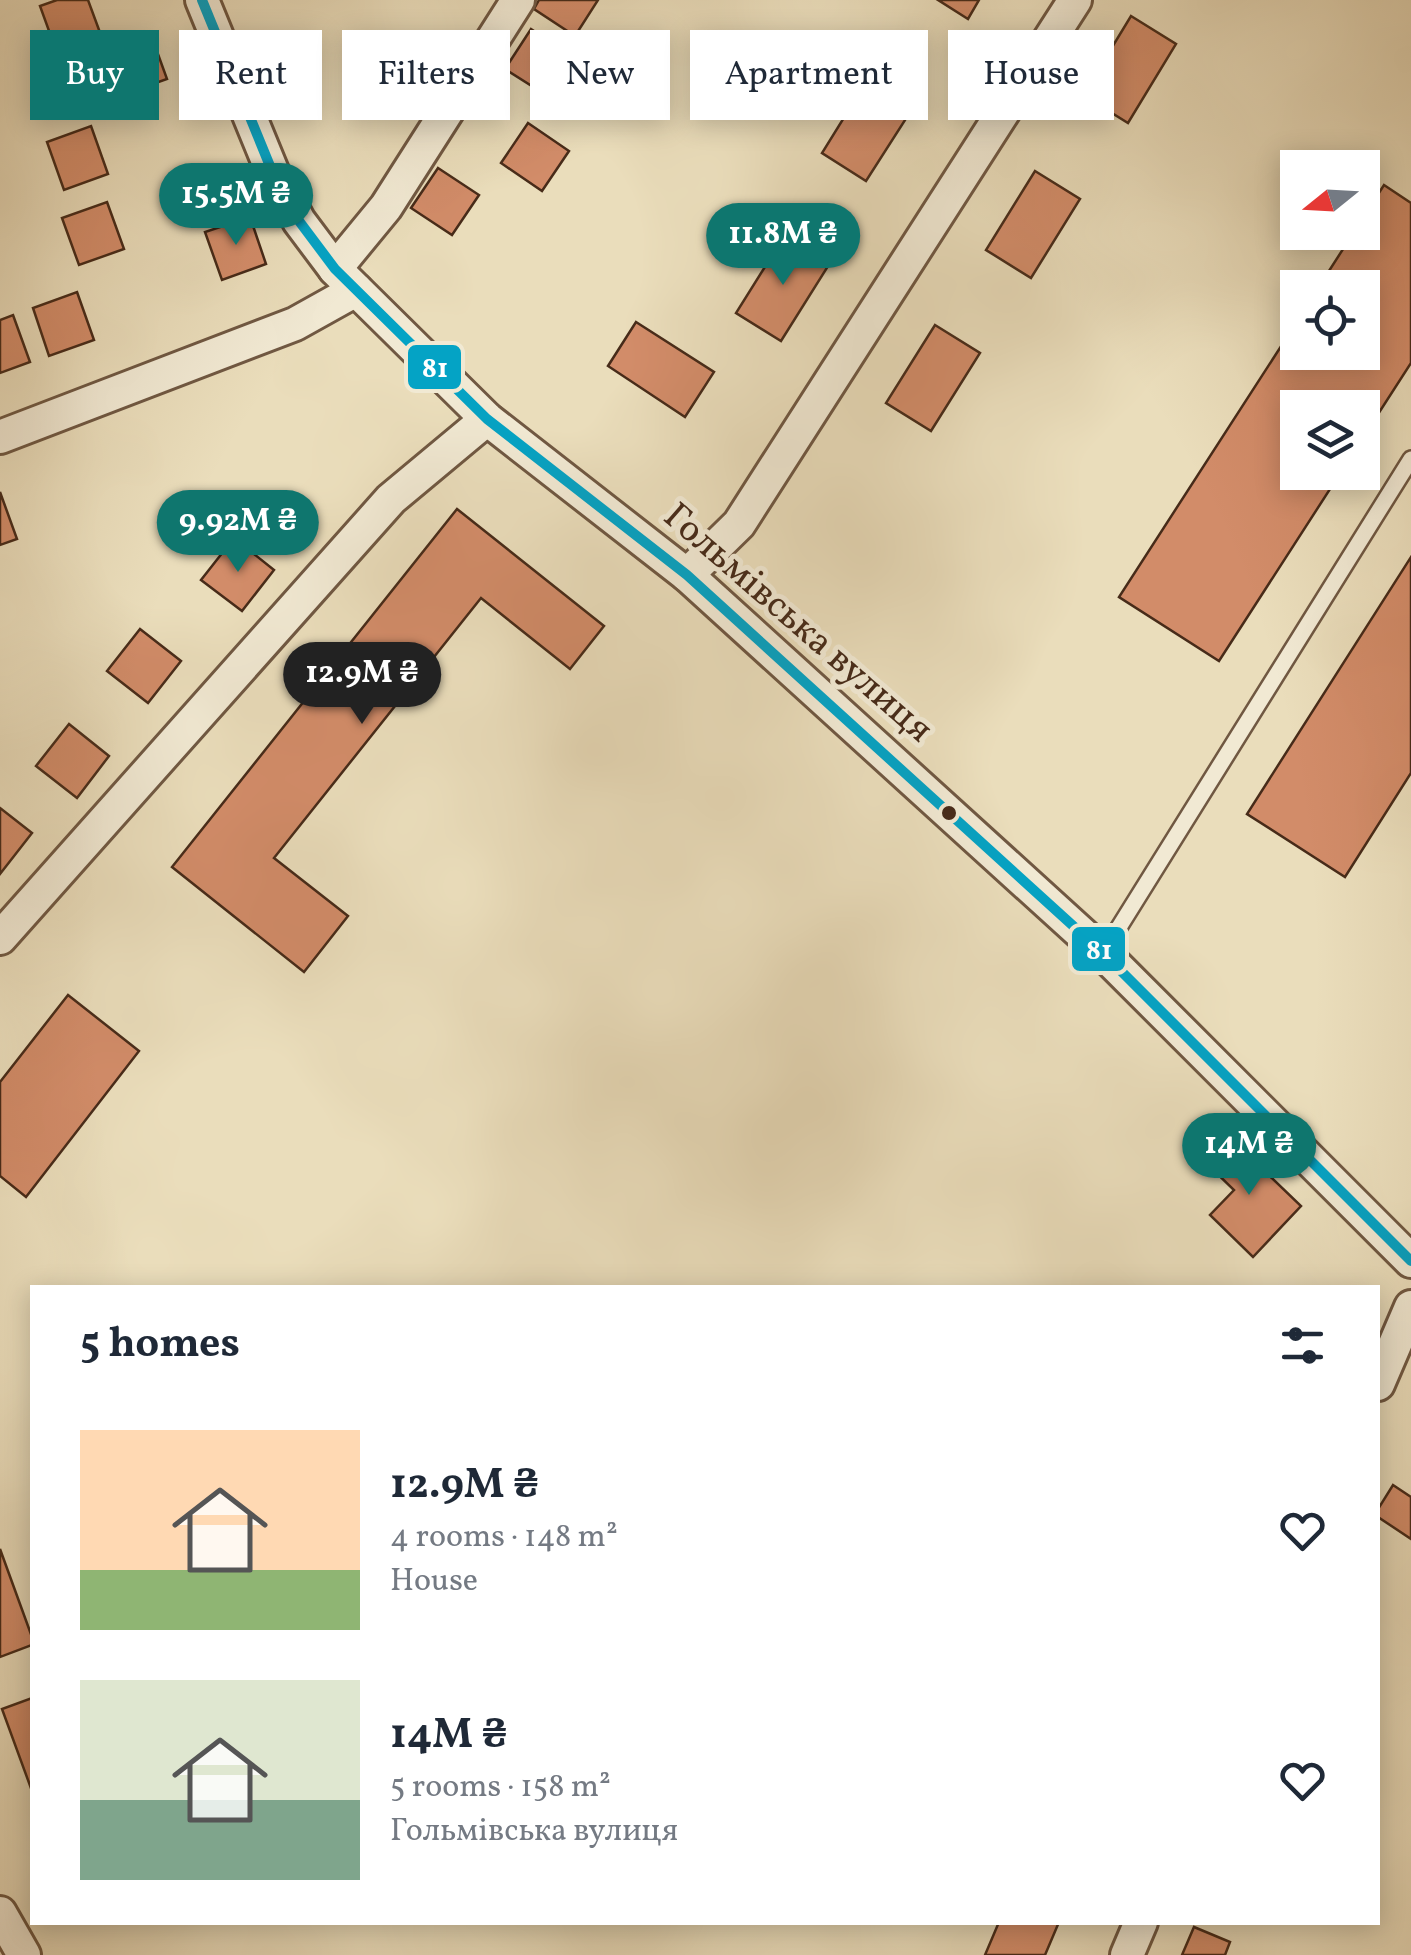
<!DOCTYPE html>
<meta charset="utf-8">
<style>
:root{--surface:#fff;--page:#f6f6f7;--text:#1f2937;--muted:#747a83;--accent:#0f766e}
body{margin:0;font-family:Vollkorn,serif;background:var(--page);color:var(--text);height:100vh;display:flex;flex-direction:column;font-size:38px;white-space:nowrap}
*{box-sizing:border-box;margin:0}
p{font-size:32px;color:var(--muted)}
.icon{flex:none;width:55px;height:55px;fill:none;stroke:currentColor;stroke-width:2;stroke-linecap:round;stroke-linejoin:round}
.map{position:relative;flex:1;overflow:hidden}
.details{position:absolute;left:30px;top:1285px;width:1350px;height:640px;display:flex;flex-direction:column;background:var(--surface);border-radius:0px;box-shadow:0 5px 25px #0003}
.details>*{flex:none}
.hud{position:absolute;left:30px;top:30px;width:1352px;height:90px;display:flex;gap:20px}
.needle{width:65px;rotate:252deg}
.controls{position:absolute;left:1280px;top:150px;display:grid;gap:20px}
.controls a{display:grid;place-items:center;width:100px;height:100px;border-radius:0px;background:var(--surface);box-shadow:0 5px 25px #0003;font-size:50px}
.price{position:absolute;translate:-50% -85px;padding:0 22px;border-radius:35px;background:var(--accent);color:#fff;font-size:32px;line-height:65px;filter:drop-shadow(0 2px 5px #0008)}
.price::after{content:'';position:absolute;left:50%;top:60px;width:30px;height:22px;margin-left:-15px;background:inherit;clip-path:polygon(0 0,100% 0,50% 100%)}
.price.selected{background:#222;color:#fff}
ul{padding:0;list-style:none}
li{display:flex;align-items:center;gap:30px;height:250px;padding:0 50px}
li span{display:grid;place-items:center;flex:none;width:280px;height:200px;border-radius:0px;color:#555}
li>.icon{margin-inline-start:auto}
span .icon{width:120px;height:120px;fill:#fffc;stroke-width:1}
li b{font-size:42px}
h2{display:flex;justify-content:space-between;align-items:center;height:120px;padding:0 50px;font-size:42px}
.pill{padding:0 35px;border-radius:0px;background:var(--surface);box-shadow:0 5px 25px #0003;font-size:35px;line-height:90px}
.pill.selected{background:var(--accent);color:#fff}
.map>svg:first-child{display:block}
</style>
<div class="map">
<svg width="1411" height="1955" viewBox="0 0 1411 1955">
<rect width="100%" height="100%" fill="#eaddbb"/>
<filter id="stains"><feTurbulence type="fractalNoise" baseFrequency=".002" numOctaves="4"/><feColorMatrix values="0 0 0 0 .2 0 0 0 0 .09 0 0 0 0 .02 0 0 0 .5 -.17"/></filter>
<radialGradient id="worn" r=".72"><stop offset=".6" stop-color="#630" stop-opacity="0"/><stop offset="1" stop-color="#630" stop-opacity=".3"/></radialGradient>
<g fill="#d28c69" stroke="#472b19" stroke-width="2.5">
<polygon points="57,0 88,0 102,38 57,53 40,6"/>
<polygon points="539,0 598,0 575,36 534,9"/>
<polygon points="938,0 979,0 968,19"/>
<polygon points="1131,16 1176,44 1128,123 1083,95"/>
<polygon points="531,29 572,56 546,95 505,69"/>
<polygon points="150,32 167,79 122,95 106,48"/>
<polygon points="871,74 916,103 866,181 822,153"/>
<polygon points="528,123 569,151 542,191 501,163"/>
<polygon points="91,126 108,174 64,190 47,142"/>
<polygon points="438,168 479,195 452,235 411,208"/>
<polygon points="1035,171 1080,199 1031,278 986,250"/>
<polygon points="1384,185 1411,203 1411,363 1362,439 1362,408 1298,408 1298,472 1341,472 1219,661 1119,597 1298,320 1298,352 1362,352 1362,288 1318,288 1354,232 1362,232 1362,219"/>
<polygon points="107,202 124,249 79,265 62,218"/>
<polygon points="250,217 266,264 222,280 205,232"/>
<polygon points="785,235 830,263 781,341 736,313"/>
<polygon points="77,292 94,340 49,356 33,308"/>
<polygon points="13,315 30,362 0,373 0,320"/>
<polygon points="636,322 714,372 685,417 608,366"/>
<polygon points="935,325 980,353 931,431 886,403"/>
<polygon points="0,492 17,539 0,545"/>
<polygon points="457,509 604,626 570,669 481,598 274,858 348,916 304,972 172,867"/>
<polygon points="234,538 274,570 242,611 201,580"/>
<polygon points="1411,557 1411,773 1345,877 1247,814"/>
<polygon points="140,629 181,661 148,703 107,671"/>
<polygon points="69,724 109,756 77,798 36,766"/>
<polygon points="0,808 32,833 0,874"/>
<polygon points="68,995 139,1051 26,1197 0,1176 0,1082"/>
<polygon points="1227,1135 1301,1206 1253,1257 1210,1215 1234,1190 1203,1160"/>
<polygon points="1393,1485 1411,1497 1411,1539 1378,1517 1378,1509"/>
<polygon points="0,1549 32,1637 32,1645 0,1657"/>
<polygon points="32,1698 32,1791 2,1709"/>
<polygon points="999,1922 1059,1922 1045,1955 985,1955"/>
<polygon points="1194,1927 1230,1942 1225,1955 1182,1955"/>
</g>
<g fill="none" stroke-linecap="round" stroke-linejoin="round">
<g stroke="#705842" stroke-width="20">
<polyline id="service" points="1103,953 1411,459"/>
</g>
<g stroke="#705842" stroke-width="38">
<g id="minor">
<polyline points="202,0 272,171 299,221 335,269 487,419 687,575 1103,953 1411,1261"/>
<polyline points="335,269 386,207 518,0"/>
<polyline points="0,437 295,324 356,290"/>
<polyline points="687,575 739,524 1075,0"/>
<polyline points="0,938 391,499 487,419"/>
<polyline points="1378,1384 1411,1307"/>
<polyline points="0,1913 24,1955"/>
<polyline points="1127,1955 1141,1922"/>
</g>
</g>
<use href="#service" stroke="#f1e9d3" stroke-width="15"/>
<use href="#minor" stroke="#f1e9d3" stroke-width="32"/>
<g stroke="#f1e9d3" stroke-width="18">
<polyline id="bus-1" points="202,0 272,171 299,221 335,269 487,419 687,575 1103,953 1411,1261"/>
</g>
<use href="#bus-1" stroke="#04a3c5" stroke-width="10"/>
</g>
<circle fill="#472b19" stroke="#f1e9d3" stroke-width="4" cx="949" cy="813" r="9"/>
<g text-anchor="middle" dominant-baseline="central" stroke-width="10" stroke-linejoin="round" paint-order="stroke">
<g font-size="38" fill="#472b19" stroke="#f1e9d3">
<text transform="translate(797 624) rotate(41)">Гольмівська вулиця</text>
</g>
</g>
<g stroke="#f1e9d3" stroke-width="4">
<rect x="406" y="343" width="57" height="48" rx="10" fill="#04a3c5"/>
<rect x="1070" y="925" width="57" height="48" rx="10" fill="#04a3c5"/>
</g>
<g font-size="28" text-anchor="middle" font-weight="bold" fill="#fff">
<text x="435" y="377">81</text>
<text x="1099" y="959">81</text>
</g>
<rect width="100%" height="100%" filter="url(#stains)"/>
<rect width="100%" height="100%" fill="url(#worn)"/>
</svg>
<div class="controls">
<a><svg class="needle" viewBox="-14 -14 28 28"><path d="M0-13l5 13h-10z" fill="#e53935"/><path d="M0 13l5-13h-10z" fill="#747a83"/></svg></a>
<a><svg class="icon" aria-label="locate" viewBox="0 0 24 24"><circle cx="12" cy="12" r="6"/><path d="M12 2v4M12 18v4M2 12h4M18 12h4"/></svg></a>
<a><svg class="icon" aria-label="layers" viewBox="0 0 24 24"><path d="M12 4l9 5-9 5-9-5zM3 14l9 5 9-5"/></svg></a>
</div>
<b class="price" style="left:236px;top:248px">15.5M ₴</b>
<b class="price" style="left:783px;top:288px">11.8M ₴</b>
<b class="price" style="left:238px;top:575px">9.92M ₴</b>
<b class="price selected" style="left:362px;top:727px">12.9M ₴</b>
<b class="price" style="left:1249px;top:1198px">14M ₴</b>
<div class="hud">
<a class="pill selected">Buy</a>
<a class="pill">Rent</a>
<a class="pill">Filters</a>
<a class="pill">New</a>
<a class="pill">Apartment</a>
<a class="pill">House</a>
</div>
<section class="details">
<h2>5 homes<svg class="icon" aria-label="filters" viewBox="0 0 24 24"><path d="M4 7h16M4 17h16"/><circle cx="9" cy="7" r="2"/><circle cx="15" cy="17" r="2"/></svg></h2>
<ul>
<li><span style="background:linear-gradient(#ffd9b3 70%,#8fb573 0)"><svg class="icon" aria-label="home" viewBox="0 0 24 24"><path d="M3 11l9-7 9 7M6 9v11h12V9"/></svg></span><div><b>12.9M ₴</b><p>4 rooms · 148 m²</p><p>House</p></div><svg class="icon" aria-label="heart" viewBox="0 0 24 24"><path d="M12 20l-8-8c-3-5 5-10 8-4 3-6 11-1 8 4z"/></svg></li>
<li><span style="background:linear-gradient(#dfe7d0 60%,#7fa58c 0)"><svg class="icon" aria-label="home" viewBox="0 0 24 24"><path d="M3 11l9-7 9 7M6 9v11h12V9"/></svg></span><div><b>14M ₴</b><p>5 rooms · 158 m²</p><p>Гольмівська вулиця</p></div><svg class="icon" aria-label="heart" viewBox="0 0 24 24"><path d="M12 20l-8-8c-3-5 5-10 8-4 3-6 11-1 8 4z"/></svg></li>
</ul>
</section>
</div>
